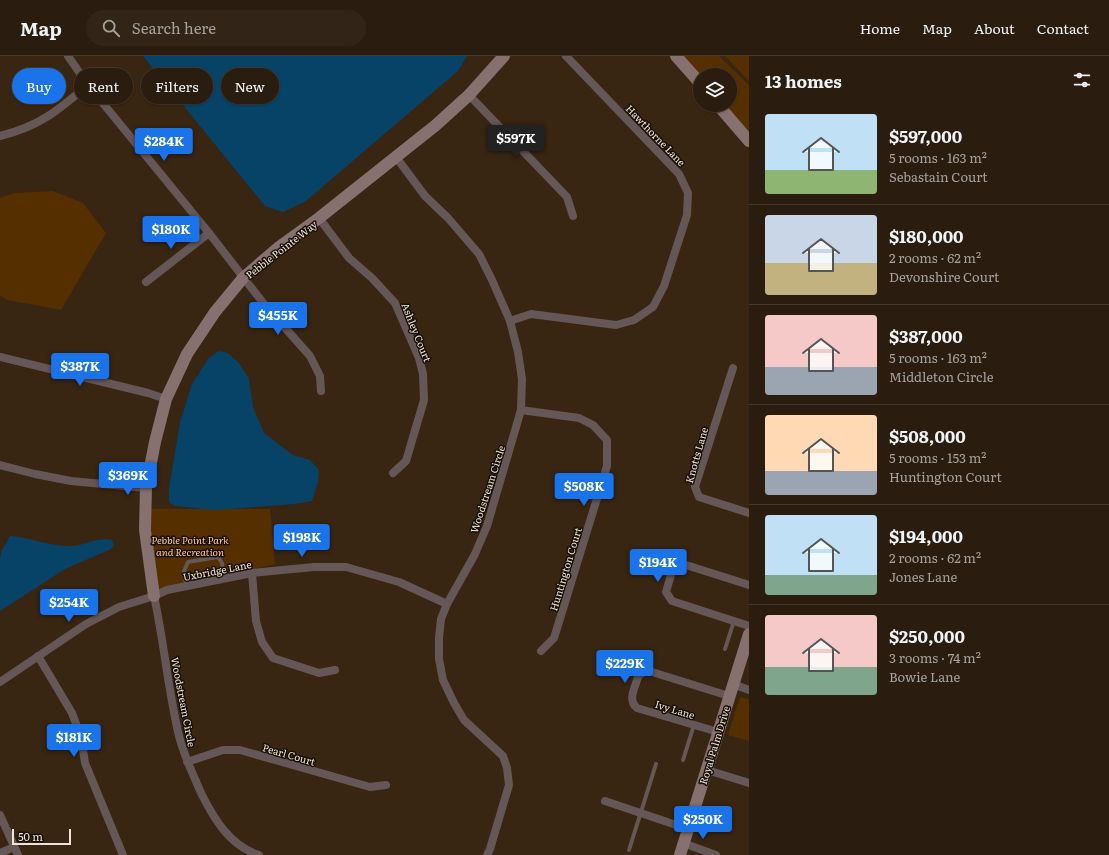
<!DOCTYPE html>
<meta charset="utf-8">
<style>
:root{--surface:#2a1c0e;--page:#322517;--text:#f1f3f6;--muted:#a5a19e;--line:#463a2e;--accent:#1a73e8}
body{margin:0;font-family:Literata,serif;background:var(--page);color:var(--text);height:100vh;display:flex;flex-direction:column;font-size:15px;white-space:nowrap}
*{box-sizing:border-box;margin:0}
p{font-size:13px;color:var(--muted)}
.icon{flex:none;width:22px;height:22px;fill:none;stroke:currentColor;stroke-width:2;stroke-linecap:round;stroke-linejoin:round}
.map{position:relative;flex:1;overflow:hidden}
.drawer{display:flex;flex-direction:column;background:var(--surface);width:360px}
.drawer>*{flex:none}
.banner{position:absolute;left:12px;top:12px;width:380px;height:36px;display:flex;gap:8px}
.controls{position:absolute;left:693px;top:12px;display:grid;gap:8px}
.controls a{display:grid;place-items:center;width:44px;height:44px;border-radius:50%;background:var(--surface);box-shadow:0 1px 3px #0004,0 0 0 1px var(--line);font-size:20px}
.scale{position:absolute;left:12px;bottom:10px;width:59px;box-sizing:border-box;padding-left:4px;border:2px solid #f0e3d7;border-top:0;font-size:11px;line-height:14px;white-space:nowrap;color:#f0e3d7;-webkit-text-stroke:3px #191008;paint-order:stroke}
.price{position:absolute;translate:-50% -34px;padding:0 9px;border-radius:4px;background:var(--accent);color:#fff;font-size:13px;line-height:26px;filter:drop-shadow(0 1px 2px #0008)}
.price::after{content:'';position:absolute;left:50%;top:24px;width:12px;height:9px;margin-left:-6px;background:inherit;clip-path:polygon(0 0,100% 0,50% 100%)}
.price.active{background:#222;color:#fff}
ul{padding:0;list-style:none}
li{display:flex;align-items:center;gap:12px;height:100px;padding:0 16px}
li+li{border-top:1px solid var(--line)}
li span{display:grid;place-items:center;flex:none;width:112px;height:80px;border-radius:4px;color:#555}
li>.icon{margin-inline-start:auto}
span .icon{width:48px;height:48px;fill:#fffc;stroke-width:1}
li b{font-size:17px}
h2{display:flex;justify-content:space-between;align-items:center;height:48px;padding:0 16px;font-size:17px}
.pill{padding:0 14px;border-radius:18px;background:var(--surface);box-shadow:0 1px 3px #0004,0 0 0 1px var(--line);font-size:14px;line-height:36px}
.pill.active{background:var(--accent);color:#fff}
header{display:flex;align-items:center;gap:24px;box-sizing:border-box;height:56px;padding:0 20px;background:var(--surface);border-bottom:1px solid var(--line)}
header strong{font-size:19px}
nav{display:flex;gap:22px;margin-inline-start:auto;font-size:14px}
.search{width:280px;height:36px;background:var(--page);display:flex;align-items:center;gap:10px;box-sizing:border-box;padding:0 14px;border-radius:22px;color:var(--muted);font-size:15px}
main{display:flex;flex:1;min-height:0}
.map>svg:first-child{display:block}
</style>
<header>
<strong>Map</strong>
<div class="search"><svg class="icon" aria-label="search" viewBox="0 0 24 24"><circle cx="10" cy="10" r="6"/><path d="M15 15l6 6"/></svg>Search here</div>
<nav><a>Home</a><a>Map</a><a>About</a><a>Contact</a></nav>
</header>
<main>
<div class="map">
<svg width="749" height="799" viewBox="0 0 749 799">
<rect width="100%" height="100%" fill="#382512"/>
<g fill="#552f00">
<polygon points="671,0 719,0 749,29 749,86 716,49 730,49 730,19 700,19"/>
<polygon points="725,0 749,0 749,25"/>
<polygon points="53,135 83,147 106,177 61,254 7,244 0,239 0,142 14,137"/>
<polygon points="149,453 270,453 275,508 157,534"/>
<polygon points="740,641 749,643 749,685 728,679"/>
</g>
<g fill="#064367">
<polygon points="143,0 467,0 458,15 306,145 283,156 265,150"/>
<polygon points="218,295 228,297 239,307 249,323 253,351 264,377 293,399 310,404 319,414 318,426 312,445 295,448 214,454 175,450 171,448 169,445 169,432 180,366 192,328 208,303"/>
<path d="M10 480C29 481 53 491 72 490 87 489 96 481 112 484L114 490 109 494 65 513 0 555V502L2 494Z"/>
</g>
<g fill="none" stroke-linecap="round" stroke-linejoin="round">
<g stroke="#655757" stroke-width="4">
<polyline points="186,530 184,515 188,506 218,501 222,507 223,523"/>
<polyline points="725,593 734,565"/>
<polyline points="617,598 640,618"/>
<polyline points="683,704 694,669"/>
<polyline points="629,794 656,708"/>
</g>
<g stroke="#655757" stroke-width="8">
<polyline points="68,0 88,29 209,177 264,248 310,300 320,320 321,335"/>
<polyline points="469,39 567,141 573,160"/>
<path d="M0 80C40 70 57 55 88 29"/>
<polyline points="396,101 425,140 448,162 479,198 492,224 510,265 518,296 522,323 521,354 487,470 475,498 447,548 441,563 439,582 439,603 443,624 454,647 464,664 503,700 507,712 509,729 490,793 487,799"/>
<polyline points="319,162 349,202 372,222 395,247 419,302 423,318 424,344 406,405 393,417"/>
<polyline points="146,226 209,177"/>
<polyline points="510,265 531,258 616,269 634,264 653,251 664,230 687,159 688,137 679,118 566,0"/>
<polyline points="0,301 148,337 166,343"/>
<polyline points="733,312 695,431 699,441 749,457"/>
<polyline points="521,354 579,362 593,369 607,384 607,410 554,582 541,595"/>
<polyline points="0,409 35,418 71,425 146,432"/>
<polyline points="252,517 256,565 262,586 273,602 319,617 335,614"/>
<polyline points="749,529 686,509 673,512 666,536 672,545 749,570"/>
<path d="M154 540C164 586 168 634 179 680 184 700 193 718 201 737 214 763 230 790 259 799"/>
<polyline points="38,600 72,657 81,681 85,707 123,799"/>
<polyline points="0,626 86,568 119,551 154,540 167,534 252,517 314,511 346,511 399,526 447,548"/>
<polyline points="733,628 749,634"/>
<path d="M718 676 637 652C627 644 635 632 638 621 641 616 646 615 652 616L729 640"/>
<polyline points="187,706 223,694 240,694 370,731 386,729"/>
<polyline points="707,714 749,727"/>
<polyline points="605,745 688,773"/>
<polyline points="0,759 18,799"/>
<polyline points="683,787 716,799"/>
<polyline points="0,797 14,791"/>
</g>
<g stroke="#877070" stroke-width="12">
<polyline points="676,0 700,27"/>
<polyline points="718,49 749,85"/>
<polyline points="154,540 145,474 146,432 155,386 166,343 187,298 215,256 243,222 279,191 319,162 436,69 469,39 504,0"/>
<polyline points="680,799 749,578"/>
</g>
</g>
<g text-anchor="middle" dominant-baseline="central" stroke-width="3" stroke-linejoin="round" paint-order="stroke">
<g font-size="10" fill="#f0e3d7" stroke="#191008">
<text transform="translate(656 79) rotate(46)">Hawthorne Lane</text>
<text transform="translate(281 193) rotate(-38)">Pebble Pointe Way</text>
<text transform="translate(417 276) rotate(68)">Ashley Court</text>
<text transform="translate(696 399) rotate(-74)">Knotts Lane</text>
<text transform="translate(487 433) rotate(-72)">Woodstream Circle</text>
<text transform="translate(565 513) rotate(-73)">Huntington Court</text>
<text transform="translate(217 514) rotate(-11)">Uxbridge Lane</text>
<text transform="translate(184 646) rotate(79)">Woodstream Circle</text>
<text transform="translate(675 653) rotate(17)">Ivy Lane</text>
<text transform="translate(714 689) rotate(-73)">Royal Palm Drive</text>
<text transform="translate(289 698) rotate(16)">Pearl Court</text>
</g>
<g font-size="10" font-style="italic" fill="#fec794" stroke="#191008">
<text x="190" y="483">Pebble Point Park<tspan x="190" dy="12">and Recreation</tspan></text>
</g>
</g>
</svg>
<div class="controls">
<a><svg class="icon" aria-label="layers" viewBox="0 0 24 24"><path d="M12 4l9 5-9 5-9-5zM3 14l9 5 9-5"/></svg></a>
</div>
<div class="scale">50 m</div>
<b class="price active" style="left:516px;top:103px">$597K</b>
<b class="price" style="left:164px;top:106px">$284K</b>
<b class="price" style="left:171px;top:194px">$180K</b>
<b class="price" style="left:278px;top:280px">$455K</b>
<b class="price" style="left:80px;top:331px">$387K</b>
<b class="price" style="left:128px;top:440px">$369K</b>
<b class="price" style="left:584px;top:451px">$508K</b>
<b class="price" style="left:302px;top:502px">$198K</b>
<b class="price" style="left:658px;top:527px">$194K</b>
<b class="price" style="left:69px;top:567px">$254K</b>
<b class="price" style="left:625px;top:628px">$229K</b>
<b class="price" style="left:74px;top:702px">$181K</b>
<b class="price" style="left:703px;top:784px">$250K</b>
<div class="banner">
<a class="pill active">Buy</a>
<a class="pill">Rent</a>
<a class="pill">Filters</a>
<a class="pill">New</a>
</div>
</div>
<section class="drawer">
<h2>13 homes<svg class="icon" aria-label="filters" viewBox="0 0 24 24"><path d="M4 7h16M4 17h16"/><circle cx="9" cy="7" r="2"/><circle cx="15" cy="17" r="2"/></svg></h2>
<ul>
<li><span style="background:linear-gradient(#bfe0f5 70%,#8fb573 0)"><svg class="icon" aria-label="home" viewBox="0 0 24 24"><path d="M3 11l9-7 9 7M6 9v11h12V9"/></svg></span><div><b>$597,000</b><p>5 rooms · 163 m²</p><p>Sebastain Court</p></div></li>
<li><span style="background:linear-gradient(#c9d6e8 60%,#c2b280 0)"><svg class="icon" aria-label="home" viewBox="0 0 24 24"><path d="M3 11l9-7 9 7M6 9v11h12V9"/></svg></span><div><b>$180,000</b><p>2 rooms · 62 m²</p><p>Devonshire Court</p></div></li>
<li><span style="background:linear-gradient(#f6c9c9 65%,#9aa5b1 0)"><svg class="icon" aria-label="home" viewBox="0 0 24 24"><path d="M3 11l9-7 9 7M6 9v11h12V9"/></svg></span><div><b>$387,000</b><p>5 rooms · 163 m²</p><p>Middleton Circle</p></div></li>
<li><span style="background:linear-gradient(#ffd9b3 70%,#9aa5b1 0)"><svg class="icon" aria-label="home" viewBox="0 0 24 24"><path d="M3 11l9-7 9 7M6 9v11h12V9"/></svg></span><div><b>$508,000</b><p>5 rooms · 153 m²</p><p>Huntington Court</p></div></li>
<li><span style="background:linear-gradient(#bfe0f5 75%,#7fa58c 0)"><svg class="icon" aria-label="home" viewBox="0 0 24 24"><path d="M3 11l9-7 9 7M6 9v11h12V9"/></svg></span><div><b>$194,000</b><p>2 rooms · 62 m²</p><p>Jones Lane</p></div></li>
<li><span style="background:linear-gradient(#f6c9c9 65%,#7fa58c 0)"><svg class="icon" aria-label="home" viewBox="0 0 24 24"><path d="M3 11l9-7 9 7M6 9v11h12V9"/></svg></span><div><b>$250,000</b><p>3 rooms · 74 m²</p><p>Bowie Lane</p></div></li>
</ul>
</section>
</main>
